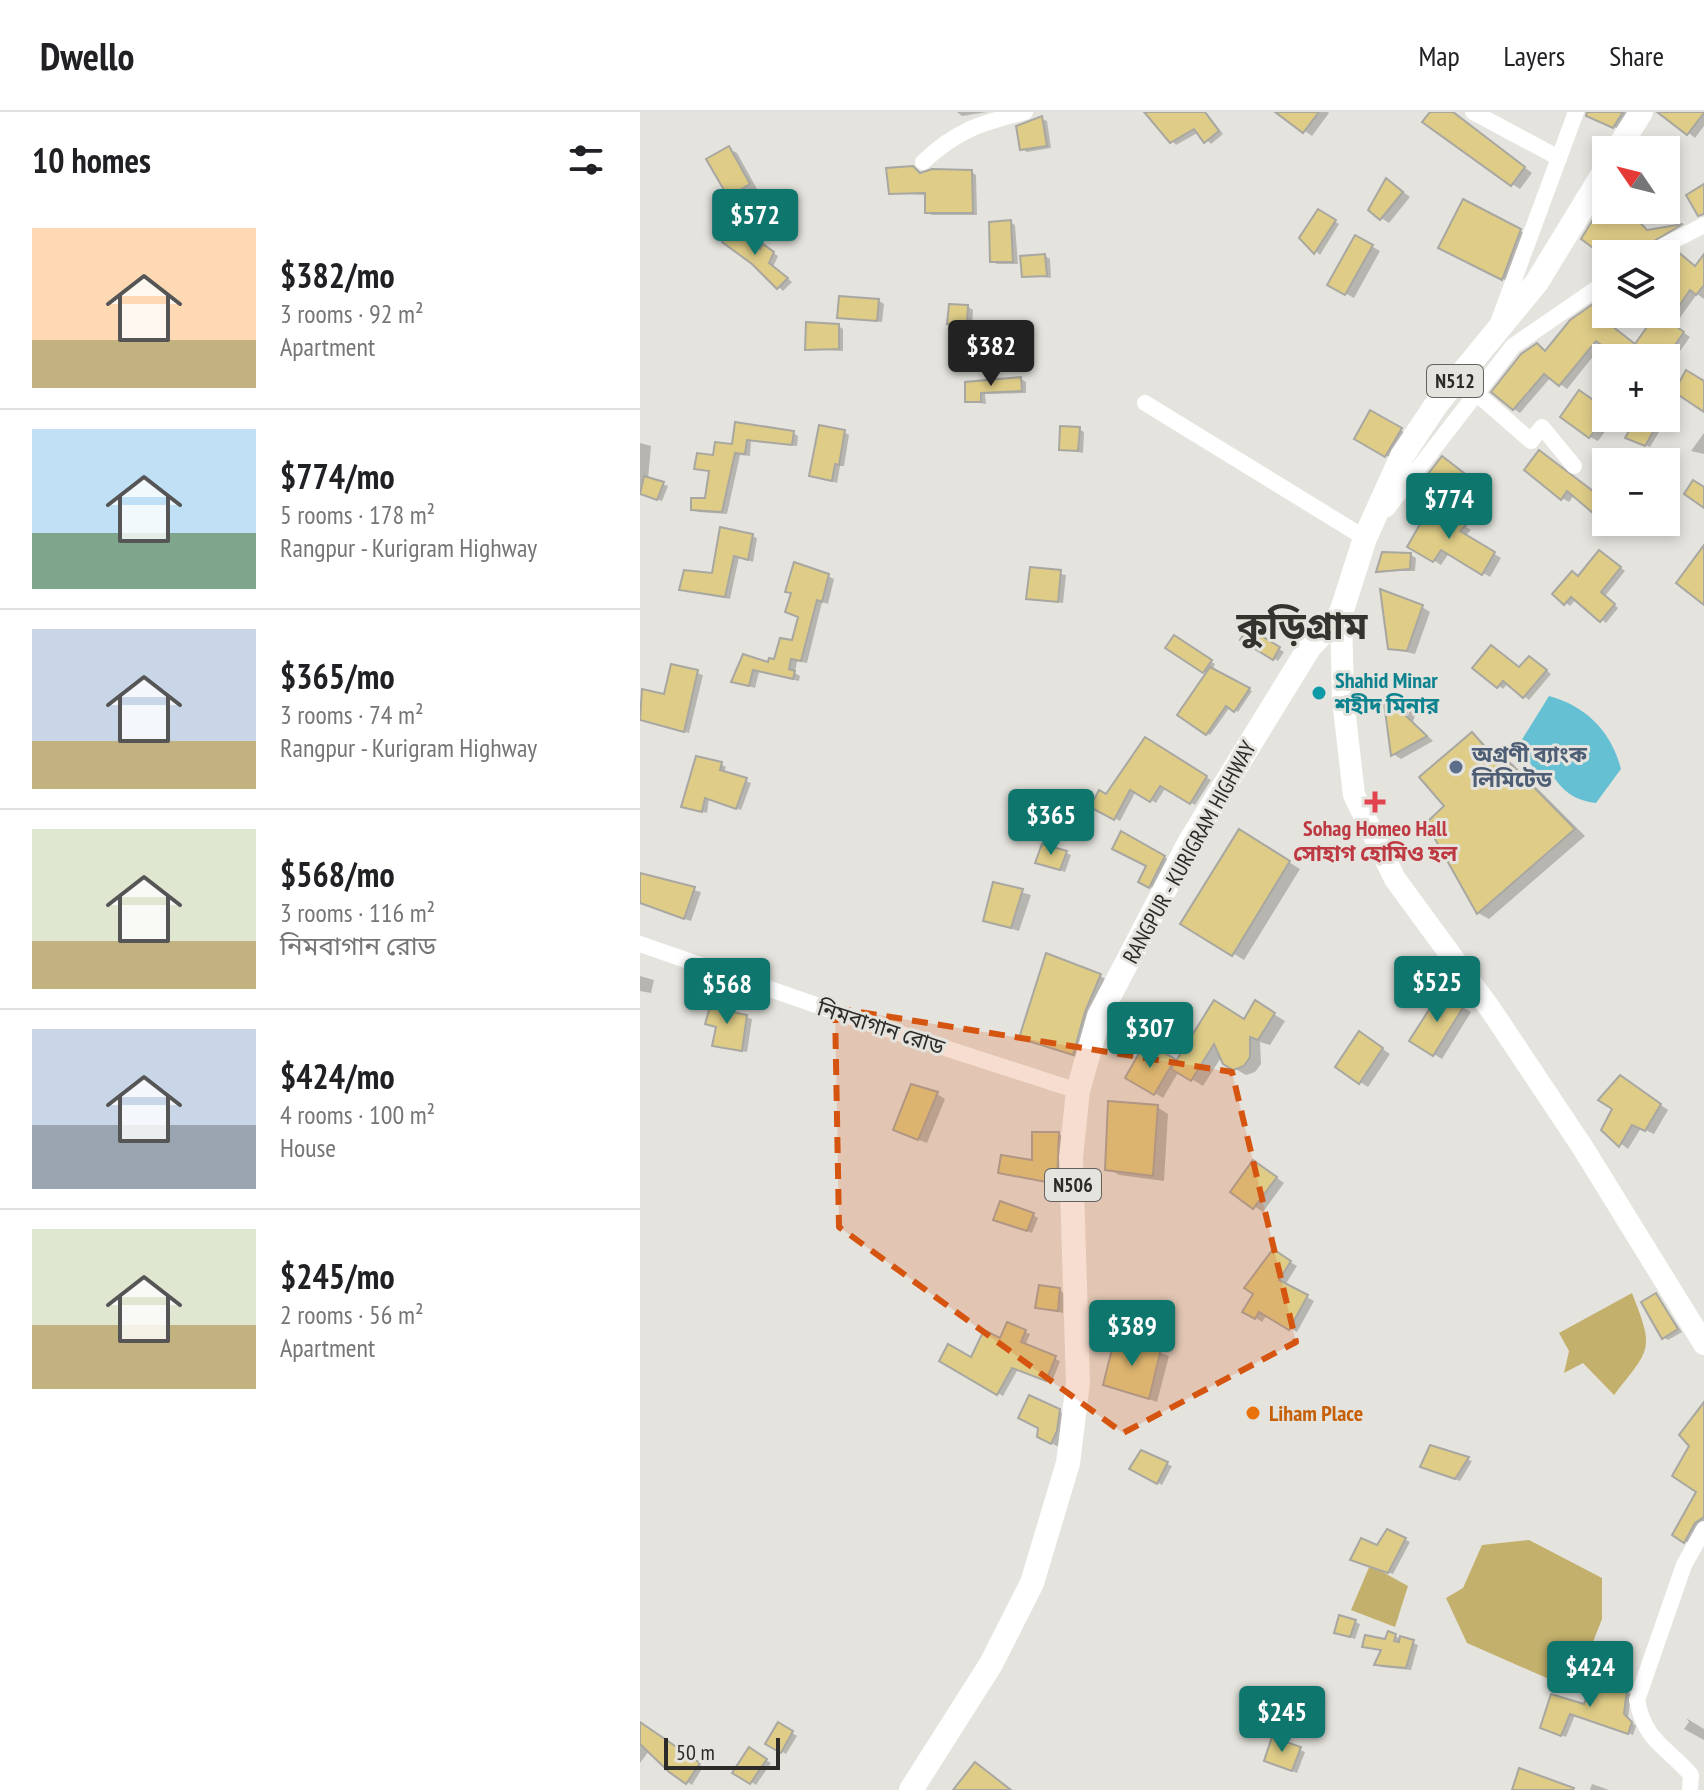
<!DOCTYPE html>
<meta charset="utf-8">
<style>
:root{--surface:#fff;--page:#f6f6f6;--text:#202124;--muted:#757577;--line:#e0e0e0;--accent:#0f766e}
body{margin:0;font-family:"PT Sans Narrow","Noto Sans Bengali",sans-serif;background:var(--page);color:var(--text);height:100vh;display:flex;flex-direction:column;font-size:30px;white-space:nowrap}
*{box-sizing:border-box;margin:0}
p{font-size:26px;color:var(--muted)}
.icon{flex:none;width:44px;height:44px;fill:none;stroke:currentColor;stroke-width:2;stroke-linecap:round;stroke-linejoin:round}
.map{position:relative;flex:1;overflow:hidden}
.details{display:flex;flex-direction:column;background:var(--surface);width:640px}
.details>*{flex:none}
.needle{width:52px;rotate:305deg}
.buttons{position:absolute;left:952px;top:24px;display:grid;gap:16px}
.buttons a{display:grid;place-items:center;width:88px;height:88px;border-radius:0px;background:var(--surface);box-shadow:0 4px 12px #0003;font-size:40px}
.scale{position:absolute;left:24px;bottom:20px;width:116px;box-sizing:border-box;padding-left:8px;border:4px solid #2c2b29;border-top:0;font-size:22px;line-height:28px;white-space:nowrap;color:#2c2b29;-webkit-text-stroke:6px #e5e3dd;paint-order:stroke}
.price{position:absolute;translate:-50% -68px;padding:0 18px;border-radius:8px;background:var(--accent);color:#fff;font-size:26px;line-height:52px;filter:drop-shadow(0 2px 4px #0008)}
.price::after{content:'';position:absolute;left:50%;top:48px;width:24px;height:18px;margin-left:-12px;background:inherit;clip-path:polygon(0 0,100% 0,50% 100%)}
.price.on{background:#222;color:#fff}
ul{padding:0;list-style:none}
li{display:flex;align-items:center;gap:24px;height:200px;padding:0 32px}
li+li{border-top:2px solid var(--line)}
li span{display:grid;place-items:center;flex:none;width:224px;height:160px;border-radius:0px;color:#555}
li>.icon{margin-inline-start:auto}
span .icon{width:96px;height:96px;fill:#fffc;stroke-width:1}
li b{font-size:34px}
h2{display:flex;justify-content:space-between;align-items:center;height:96px;padding:0 32px;font-size:34px}
header{display:flex;align-items:center;gap:48px;box-sizing:border-box;height:112px;padding:0 40px;background:var(--surface);border-bottom:2px solid var(--line)}
header strong{font-size:38px}
nav{display:flex;gap:44px;margin-inline-start:auto;font-size:28px}
main{display:flex;flex:1;min-height:0}
.map>svg:first-child{display:block}
</style>
<header>
<strong>Dwello</strong>
<nav><a>Map</a><a>Layers</a><a>Share</a></nav>
</header>
<main>
<section class="details">
<h2>10 homes<svg class="icon" aria-label="filters" viewBox="0 0 24 24"><path d="M4 7h16M4 17h16"/><circle cx="9" cy="7" r="2"/><circle cx="15" cy="17" r="2"/></svg></h2>
<ul>
<li><span style="background:linear-gradient(#ffd9b3 70%,#c2b280 0)"><svg class="icon" aria-label="home" viewBox="0 0 24 24"><path d="M3 11l9-7 9 7M6 9v11h12V9"/></svg></span><div><b>$382/mo</b><p>3 rooms · 92 m²</p><p>Apartment</p></div></li>
<li><span style="background:linear-gradient(#bfe0f5 65%,#7fa58c 0)"><svg class="icon" aria-label="home" viewBox="0 0 24 24"><path d="M3 11l9-7 9 7M6 9v11h12V9"/></svg></span><div><b>$774/mo</b><p>5 rooms · 178 m²</p><p>Rangpur - Kurigram Highway</p></div></li>
<li><span style="background:linear-gradient(#c9d6e8 70%,#c2b280 0)"><svg class="icon" aria-label="home" viewBox="0 0 24 24"><path d="M3 11l9-7 9 7M6 9v11h12V9"/></svg></span><div><b>$365/mo</b><p>3 rooms · 74 m²</p><p>Rangpur - Kurigram Highway</p></div></li>
<li><span style="background:linear-gradient(#dfe7d0 70%,#c2b280 0)"><svg class="icon" aria-label="home" viewBox="0 0 24 24"><path d="M3 11l9-7 9 7M6 9v11h12V9"/></svg></span><div><b>$568/mo</b><p>3 rooms · 116 m²</p><p>নিমবাগান রোড</p></div></li>
<li><span style="background:linear-gradient(#c9d6e8 60%,#9aa5b1 0)"><svg class="icon" aria-label="home" viewBox="0 0 24 24"><path d="M3 11l9-7 9 7M6 9v11h12V9"/></svg></span><div><b>$424/mo</b><p>4 rooms · 100 m²</p><p>House</p></div></li>
<li><span style="background:linear-gradient(#dfe7d0 60%,#c2b280 0)"><svg class="icon" aria-label="home" viewBox="0 0 24 24"><path d="M3 11l9-7 9 7M6 9v11h12V9"/></svg></span><div><b>$245/mo</b><p>2 rooms · 56 m²</p><p>Apartment</p></div></li>
</ul>
</section>
<div class="map">
<svg width="1064" height="1678" viewBox="0 0 1064 1678">
<rect width="100%" height="100%" fill="#e5e3dd"/>
<g fill="#c2b06c">
<path d="M992 1181C1014 1238 1012 1235 974 1283L943 1251 924 1261 929 1239 919 1221Z"/>
<polygon points="889,1428 962,1466 962,1507 934,1578 827,1531 806,1486 823,1476 842,1433"/>
<polygon points="730,1453 768,1474 755,1515 711,1498"/>
</g>
<path fill="#66c0d4" d="M909 584C946 594 971 619 981 657L956 691C934 688 923 680 911 661L895 658 878 634Z"/>
<g fill="#0003" fill-rule="evenodd">
<polygon points="317,0 347,0 322,4"/>
<polygon points="508,0 566,0 583,22 571,32 559,20 536,33"/>
<polygon points="638,0 688,0 689,1 672,24"/>
<polygon points="792,0 811,0 892,61 880,77 872,72 785,9"/>
<polygon points="949,0 993,0 981,19"/>
<polygon points="1023,0 1064,0 1064,14 1055,26"/>
<polygon points="402,7 407,9 411,36 387,40 382,37"/>
<polygon points="89,37 97,41 117,77 97,88 89,84"/>
<polygon points="273,56 284,63 331,60 336,63 337,103 292,103 287,100 287,83 251,81"/>
<polygon points="754,73 770,85 749,111 741,106"/>
<polygon points="966,90 966,98 1006,98 997,107 1016,127 1000,142 966,142 966,146 944,126"/>
<polygon points="679,100 699,112 680,143 662,126"/>
<polygon points="370,110 375,113 378,152 357,152 352,149"/>
<polygon points="880,119 891,125 871,171 809,139"/>
<polygon points="715,125 740,139 714,186 689,172"/>
<polygon points="124,135 138,144 133,155 152,170 143,179 114,151"/>
<polygon points="405,144 410,147 411,166 384,163"/>
<polygon points="1064,145 1064,187 1057,182 1034,214 1050,225 1026,259 1026,246 983,246 963,232 927,277 911,265 880,301 874,297 897,233 907,240 960,199 967,204 964,208 996,234 1019,202 1026,202 1026,147 1056,156"/>
<polygon points="239,189 244,192 242,210 199,205"/>
<polygon points="328,195 333,198 332,215 309,211"/>
<polygon points="198,214 203,217 203,239 167,237"/>
<polygon points="381,267 386,270 386,281 345,282 346,292 327,289 327,271"/>
<polygon points="966,299 966,306 975,306 958,329 950,325"/>
<polygon points="731,301 769,323 754,348 717,326"/>
<polygon points="999,306 1007,306 1022,315 1010,335 992,328"/>
<polygon points="97,312 153,321 158,324 157,334 111,329 110,344 100,343 87,402 58,400 53,397 67,388 71,360 56,356 94,334"/>
<polygon points="439,317 444,320 443,341 421,337"/>
<polygon points="204,320 209,323 204,354 200,354 197,371 171,363"/>
<polygon points="1064,321 1064,342 1051,339"/>
<polygon points="0,331 11,334 8,367 28,374 22,389 0,382"/>
<polygon points="808,349 827,365 813,386 809,383"/>
<polygon points="886,358 949,375 966,389 966,409 934,383 929,390 922,386"/>
<polygon points="1026,387 1033,392 1026,403"/>
<polygon points="793,394 831,418 825,424 861,446 850,465 809,441 801,453 770,434"/>
<polygon points="1009,410 1021,410 1017,415"/>
<polygon points="112,424 117,426 113,450 99,445 90,487 41,477 74,464"/>
<polygon points="771,443 776,446 775,459 738,459"/>
<polygon points="965,443 985,459 965,484 978,496 966,511 936,487 930,494 915,482"/>
<polygon points="392,457 426,463 423,491 388,486"/>
<polygon points="188,464 194,467 188,492 182,490 167,551 157,549 155,561 160,564 159,569 119,560 115,576 93,569 104,544 130,553 153,531 160,505"/>
<polygon points="782,495 790,500 775,542 750,536"/>
<polygon points="609,519 644,540 638,549 603,528"/>
<polygon points="534,526 575,552 572,558 612,579 598,600 590,595 570,623 540,603 568,562 528,535"/>
<polygon points="895,549 911,562 889,588 868,571 863,577 835,556 880,557"/>
<polygon points="33,554 63,563 49,621 0,608 3,579 26,584"/>
<path d="M769 591 777 596 773 610 793 629 761 647 753 642 746 592ZM766 593H771L765 614 761 613Z"/>
<polygon points="832,622 860,648 862,645 873,652 945,724 849,807 838,801 807,695"/>
<polygon points="505,627 571,668 555,693 526,675 516,691 496,679 480,709 452,694 467,684"/>
<polygon points="81,652 86,655 84,661 111,671 101,698 69,687 67,701 43,694"/>
<polygon points="599,720 660,757 604,848 543,811"/>
<polygon points="482,722 529,748 514,777 500,770 509,753"/>
<polygon points="426,741 431,743 425,760 402,752"/>
<polygon points="0,764 61,780 51,809 0,792"/>
<polygon points="354,772 391,783 379,819 345,808"/>
<polygon points="0,864 14,868 11,881 0,879"/>
<polygon points="460,864 471,870 444,948 381,925"/>
<polygon points="801,882 831,900 802,947 772,929"/>
<polygon points="616,891 645,909 630,933 620,930 621,952 615,960 606,963 585,951 582,944 563,974 539,959 523,986 488,965 518,940 537,951 605,909"/>
<polygon points="89,894 94,897 93,902 112,907 107,940 75,933 78,916 68,911"/>
<polygon points="728,927 750,942 728,975 720,970"/>
<polygon points="988,970 1028,998 1014,1022 1001,1016 988,1037 963,1018"/>
<polygon points="297,982 305,987 287,1031 263,1022"/>
<polygon points="517,995 528,1002 524,1069 479,1063 467,1056"/>
<polygon points="418,1022 423,1024 421,1074 360,1060 394,1051"/>
<polygon points="622,1055 644,1071 623,1100 593,1080"/>
<polygon points="393,1103 398,1106 392,1121 361,1109"/>
<polygon points="633,1140 657,1154 645,1173 674,1189 657,1220 627,1203 622,1210 605,1199"/>
<polygon points="419,1178 424,1181 423,1201 397,1195"/>
<polygon points="1016,1183 1042,1220 1028,1228 1023,1225"/>
<polygon points="385,1220 390,1222 385,1234 420,1249 412,1270 378,1257 363,1284 301,1248 332,1247 361,1228"/>
<polygon points="477,1227 529,1244 517,1290 466,1272"/>
<polygon points="1064,1293 1064,1419 1055,1435 1034,1422 1059,1379 1051,1333"/>
<polygon points="419,1299 427,1304 419,1335 407,1329 400,1316"/>
<polygon points="791,1335 832,1349 820,1369 788,1357"/>
<polygon points="527,1352 532,1354 522,1373 491,1357"/>
<polygon points="748,1419 770,1430 753,1462 717,1450 738,1436"/>
<polygon points="715,1510 720,1512 715,1527 696,1520"/>
<polygon points="749,1522 778,1533 771,1558 741,1555 737,1552 742,1539 725,1534 746,1529"/>
<polygon points="986,1579 991,1582 988,1606 996,1614 993,1623 935,1603 926,1625 902,1615"/>
<polygon points="1046,1606 1064,1617 1064,1628 1044,1617 1049,1610"/>
<polygon points="0,1611 63,1655 52,1673 30,1659 11,1636 0,1651"/>
<polygon points="139,1613 157,1624 146,1642 128,1631"/>
<polygon points="634,1627 665,1640 657,1661 631,1651"/>
<polygon points="109,1638 131,1651 116,1673 95,1660"/>
<polygon points="952,1672 969,1678 950,1678"/>
</g>
<g fill="#decc87" stroke="#a8a7a1" stroke-width="2">
<polygon points="504,0 565,0 579,19 564,31 554,17 530,31"/>
<polygon points="635,0 679,0 663,21"/>
<polygon points="790,0 813,0 885,55 871,74 782,10"/>
<polygon points="947,0 983,0 973,16 946,4"/>
<polygon points="1017,0 1064,0 1064,1 1047,23"/>
<polygon points="402,4 407,34 380,38 376,14"/>
<polygon points="89,34 110,72 88,85 66,47"/>
<polygon points="273,54 280,61 292,57 332,58 333,101 285,101 285,81 249,82 246,56"/>
<polygon points="746,66 763,80 740,108 728,98"/>
<polygon points="1064,72 1064,102 1058,104 1046,83"/>
<polygon points="966,86 966,98 988,98 1007,118 1043,112 992,142 961,142 941,127"/>
<polygon points="823,87 881,117 862,168 798,136"/>
<polygon points="678,97 696,108 674,142 659,126"/>
<polygon points="371,108 373,150 350,150 349,110"/>
<polygon points="92,116 120,137 123,132 134,140 129,151 148,166 137,177 112,152 82,130"/>
<polygon points="715,123 733,133 705,183 687,173"/>
<polygon points="1037,139 1055,154 1064,142 1064,173 1056,183 1050,178 1029,209 1044,220 1026,246 985,246 981,240 978,245 956,229 919,274 904,262 873,298 851,280 881,242 897,231 905,239 930,208 953,192 961,199 958,203 995,232 1016,202 1026,202 1026,145"/>
<polygon points="405,142 407,164 382,165 380,144"/>
<polygon points="199,184 239,187 237,209 197,206"/>
<polygon points="309,192 328,193 327,213 307,212"/>
<polygon points="166,210 199,212 199,237 165,238"/>
<polygon points="1046,258 1064,269 1064,300 1034,280"/>
<polygon points="381,265 382,279 341,281 341,290 325,290 325,270"/>
<polygon points="939,278 966,297 966,303 949,326 920,305"/>
<polygon points="730,298 762,316 745,345 714,327"/>
<polygon points="996,306 1011,306 1018,311 1005,334 985,326"/>
<polygon points="95,310 154,319 152,333 107,328 105,342 95,341 82,400 51,398 51,386 65,386 69,359 54,357 57,341 73,343 75,330 92,332"/>
<polygon points="179,313 205,318 199,353 195,352 192,369 169,364"/>
<polygon points="420,314 440,315 438,339 419,338"/>
<polygon points="899,338 966,389 966,400 960,407 927,379 921,388 884,358"/>
<polygon points="802,344 824,361 808,385 785,366"/>
<polygon points="4,364 24,370 17,388 0,382"/>
<polygon points="1053,368 1064,375 1064,396 1044,382"/>
<polygon points="792,391 826,413 820,419 855,440 842,463 801,438 793,450 767,435"/>
<polygon points="80,415 113,422 108,448 94,444 85,485 39,478 44,458 72,461"/>
<polygon points="1064,433 1064,493 1036,471"/>
<polygon points="959,438 981,455 961,480 975,492 960,510 931,485 924,493 912,482 932,459 938,464"/>
<polygon points="742,440 771,441 770,457 736,460"/>
<polygon points="154,450 189,462 182,490 177,488 161,549 151,547 149,557 155,559 153,567 113,558 109,574 91,570 103,542 128,550 129,546 134,547 140,526 152,528 158,505 145,500 151,481 145,480"/>
<polygon points="390,455 421,458 418,490 386,487"/>
<polygon points="740,477 783,493 767,539 748,537"/>
<polygon points="608,516 640,535 633,548 600,528"/>
<polygon points="534,523 572,548 563,561 525,536"/>
<polygon points="851,533 879,555 889,544 907,558 883,586 863,569 857,576 832,556"/>
<polygon points="31,552 58,558 44,620 0,608 2,577 24,582"/>
<polygon points="570,555 610,576 594,600 586,594 566,623 537,603"/>
<polygon points="770,589 766,604 787,624 751,644 744,591"/>
<polygon points="832,620 857,648 862,643 935,717 837,802 786,711 804,694 779,665"/>
<polygon points="505,625 567,664 550,692 520,674 510,690 490,678 474,708 450,695 459,678 466,682"/>
<polygon points="56,644 82,650 80,658 107,666 96,697 65,686 62,700 41,695"/>
<polygon points="599,717 650,749 592,844 540,812"/>
<polygon points="481,719 525,744 509,776 498,770 506,754 472,737"/>
<polygon points="402,732 427,739 420,758 395,751"/>
<polygon points="0,761 55,775 44,807 0,791"/>
<polygon points="353,770 383,777 371,816 343,809"/>
<polygon points="406,841 461,862 445,900 433,943 379,926"/>
<polygon points="801,879 824,894 793,944 769,929"/>
<polygon points="72,888 90,892 88,899 107,903 102,939 72,934 76,915 65,912"/>
<polygon points="574,888 604,907 615,888 635,901 618,928 610,925 610,945 604,954 593,958 583,952 574,932 551,969 531,957"/>
<polygon points="719,919 743,936 719,972 695,955"/>
<polygon points="502,936 514,943 517,937 535,947 514,983 485,966"/>
<polygon points="980,963 1021,992 1005,1019 992,1013 979,1035 961,1018 972,997 958,988"/>
<polygon points="271,972 298,980 278,1028 253,1018"/>
<polygon points="468,989 518,993 513,1064 465,1058"/>
<polygon points="392,1020 419,1020 417,1072 358,1061 361,1043 392,1048"/>
<polygon points="613,1048 637,1065 613,1097 590,1080"/>
<polygon points="360,1089 394,1101 387,1119 353,1108"/>
<polygon points="633,1137 651,1149 639,1168 668,1183 649,1218 619,1200 615,1207 602,1200 613,1182 604,1176"/>
<polygon points="399,1173 420,1176 418,1199 395,1196"/>
<polygon points="1016,1181 1038,1217 1022,1227 1001,1190"/>
<polygon points="367,1210 386,1218 381,1230 416,1244 406,1269 372,1256 357,1283 299,1249 308,1232 331,1245 344,1218 360,1226"/>
<polygon points="475,1225 521,1237 509,1287 463,1273"/>
<polygon points="389,1283 420,1297 417,1319 411,1332 397,1325 398,1316 378,1306"/>
<polygon points="1064,1290 1064,1405 1055,1411 1044,1431 1032,1423 1056,1380 1032,1364 1049,1334 1039,1323"/>
<polygon points="790,1333 829,1345 815,1367 780,1355"/>
<polygon points="501,1338 528,1350 517,1372 489,1357"/>
<polygon points="747,1417 766,1426 748,1461 710,1448 721,1426 737,1433"/>
<polygon points="699,1503 716,1508 710,1525 694,1521"/>
<polygon points="748,1519 756,1522 754,1529 759,1530 760,1524 774,1528 766,1556 734,1553 741,1538 722,1535 725,1523 745,1527"/>
<polygon points="954,1565 987,1577 984,1602 992,1610 988,1622 930,1602 921,1624 900,1616 911,1582 944,1592"/>
<polygon points="0,1610 60,1651 46,1672 29,1660 0,1632"/>
<polygon points="138,1610 153,1619 141,1641 125,1632"/>
<polygon points="632,1625 661,1635 652,1659 624,1649"/>
<polygon points="109,1635 127,1647 110,1672 92,1661"/>
<polygon points="335,1650 371,1678 313,1678"/>
<polygon points="879,1656 934,1676 933,1678 872,1678"/>
</g>
<g fill="none" stroke-linecap="round" stroke-linejoin="round">
<g stroke="#fff" stroke-width="16">
<polyline points="833,0 919,46"/>
<path d="M283 50C317 18 341 11 385 0"/>
<polyline points="1008,142 1064,113"/>
<polyline points="859,208 936,0"/>
<polyline points="836,281 891,329 902,315 934,354"/>
<polyline points="505,291 725,426 731,418"/>
<polyline points="747,397 873,234 966,170"/>
<polyline points="0,832 231,912 438,979"/>
<path d="M1050 1678 1051 1663C1026 1634 1005 1630 997 1588L1044 1453 1064 1417"/>
</g>
<polyline stroke="#fff" stroke-width="22" points="701,501 703,587 714,683 755,767 851,898 943,1036 1064,1232"/>
<g stroke="#fff" stroke-width="24">
<polyline points="977,38 1001,0"/>
<polyline points="271,1678 351,1552 392,1471 428,1351 438,1270 431,1045 438,979 459,904 549,731 669,536 701,501 725,426 762,344 796,293 897,170 966,57"/>
</g>
</g>
<path fill="#d5540f" fill-opacity="0.2" stroke="#d5540f" stroke-width="6" stroke-dasharray="16 10" stroke-linejoin="round" d="M195 896 592 960 656 1230 483 1321 199 1115Z"/>
<circle fill="#0f9aa8" stroke="#e5e3dd" stroke-width="3" cx="679" cy="581" r="8"/>
<circle fill="#5c6f8a" stroke="#e5e3dd" stroke-width="3" cx="816" cy="655" r="8"/>
<path fill="#e0444e" stroke="#e5e3dd" stroke-width="3" d="M731 678h8v8h8v8h-8v8h-8v-8h-8v-8h8z"/>
<circle fill="#e8710a" stroke="#e5e3dd" stroke-width="3" cx="613" cy="1301" r="8"/>
<g text-anchor="middle" dominant-baseline="central" stroke-width="6" stroke-linejoin="round" paint-order="stroke">
<g fill="#e5e3dd" stroke="#64625f" stroke-width="2">
<rect x="787" y="253" width="56" height="32" rx="6"/>
<rect x="405" y="1057" width="56" height="32" rx="6"/>
</g>
<g font-size="20" font-weight="bold" fill="#2c2b29">
<text x="815" y="269">N512</text>
<text x="433" y="1073">N506</text>
</g>
<g font-size="22" font-weight="bold" fill="#0d838f" stroke="#e5e3dd" text-anchor="start">
<text x="695" y="568">Shahid Minar<tspan x="695" dy="25">শহীদ মিনার</tspan></text>
</g>
<g font-size="22" font-weight="bold" fill="#4e5e75" stroke="#e5e3dd" text-anchor="start">
<text x="832" y="642">অগ্রণী ব্যাংক<tspan x="832" dy="25">লিমিটেড</tspan></text>
</g>
<g font-size="22" font-weight="bold" fill="#be3a42" stroke="#e5e3dd">
<text x="735" y="716">Sohag Homeo Hall<tspan x="735" dy="25">সোহাগ হোমিও হল</tspan></text>
</g>
<g font-size="22" fill="#2c2b29" stroke="#e5e3dd">
<text transform="translate(549 740) rotate(-61)">RANGPUR - KURIGRAM HIGHWAY</text>
<text transform="translate(241 915) rotate(18)">নিমবাগান রোড</text>
</g>
<g font-size="22" font-weight="bold" fill="#c56008" stroke="#e5e3dd" text-anchor="start">
<text x="629" y="1301">Liham Place</text>
</g>
<g font-size="38" font-weight="bold" fill="#35332e" stroke="#e5e3dd">
<text x="662" y="512">কুড়িগ্রাম</text>
</g>
</g>
</svg>
<div class="buttons">
<a><svg class="needle" viewBox="-14 -14 28 28"><path d="M0-13l5 13h-10z" fill="#e53935"/><path d="M0 13l5-13h-10z" fill="#757577"/></svg></a>
<a><svg class="icon" aria-label="layers" viewBox="0 0 24 24"><path d="M12 4l9 5-9 5-9-5zM3 14l9 5 9-5"/></svg></a>
<a>+</a>
<a>−</a>
</div>
<div class="scale">50 m</div>
<b class="price" style="left:115px;top:145px">$572</b>
<b class="price on" style="left:351px;top:276px">$382</b>
<b class="price" style="left:809px;top:429px">$774</b>
<b class="price" style="left:411px;top:745px">$365</b>
<b class="price" style="left:797px;top:912px">$525</b>
<b class="price" style="left:87px;top:914px">$568</b>
<b class="price" style="left:510px;top:958px">$307</b>
<b class="price" style="left:492px;top:1256px">$389</b>
<b class="price" style="left:950px;top:1597px">$424</b>
<b class="price" style="left:642px;top:1642px">$245</b>
</div>
</main>
